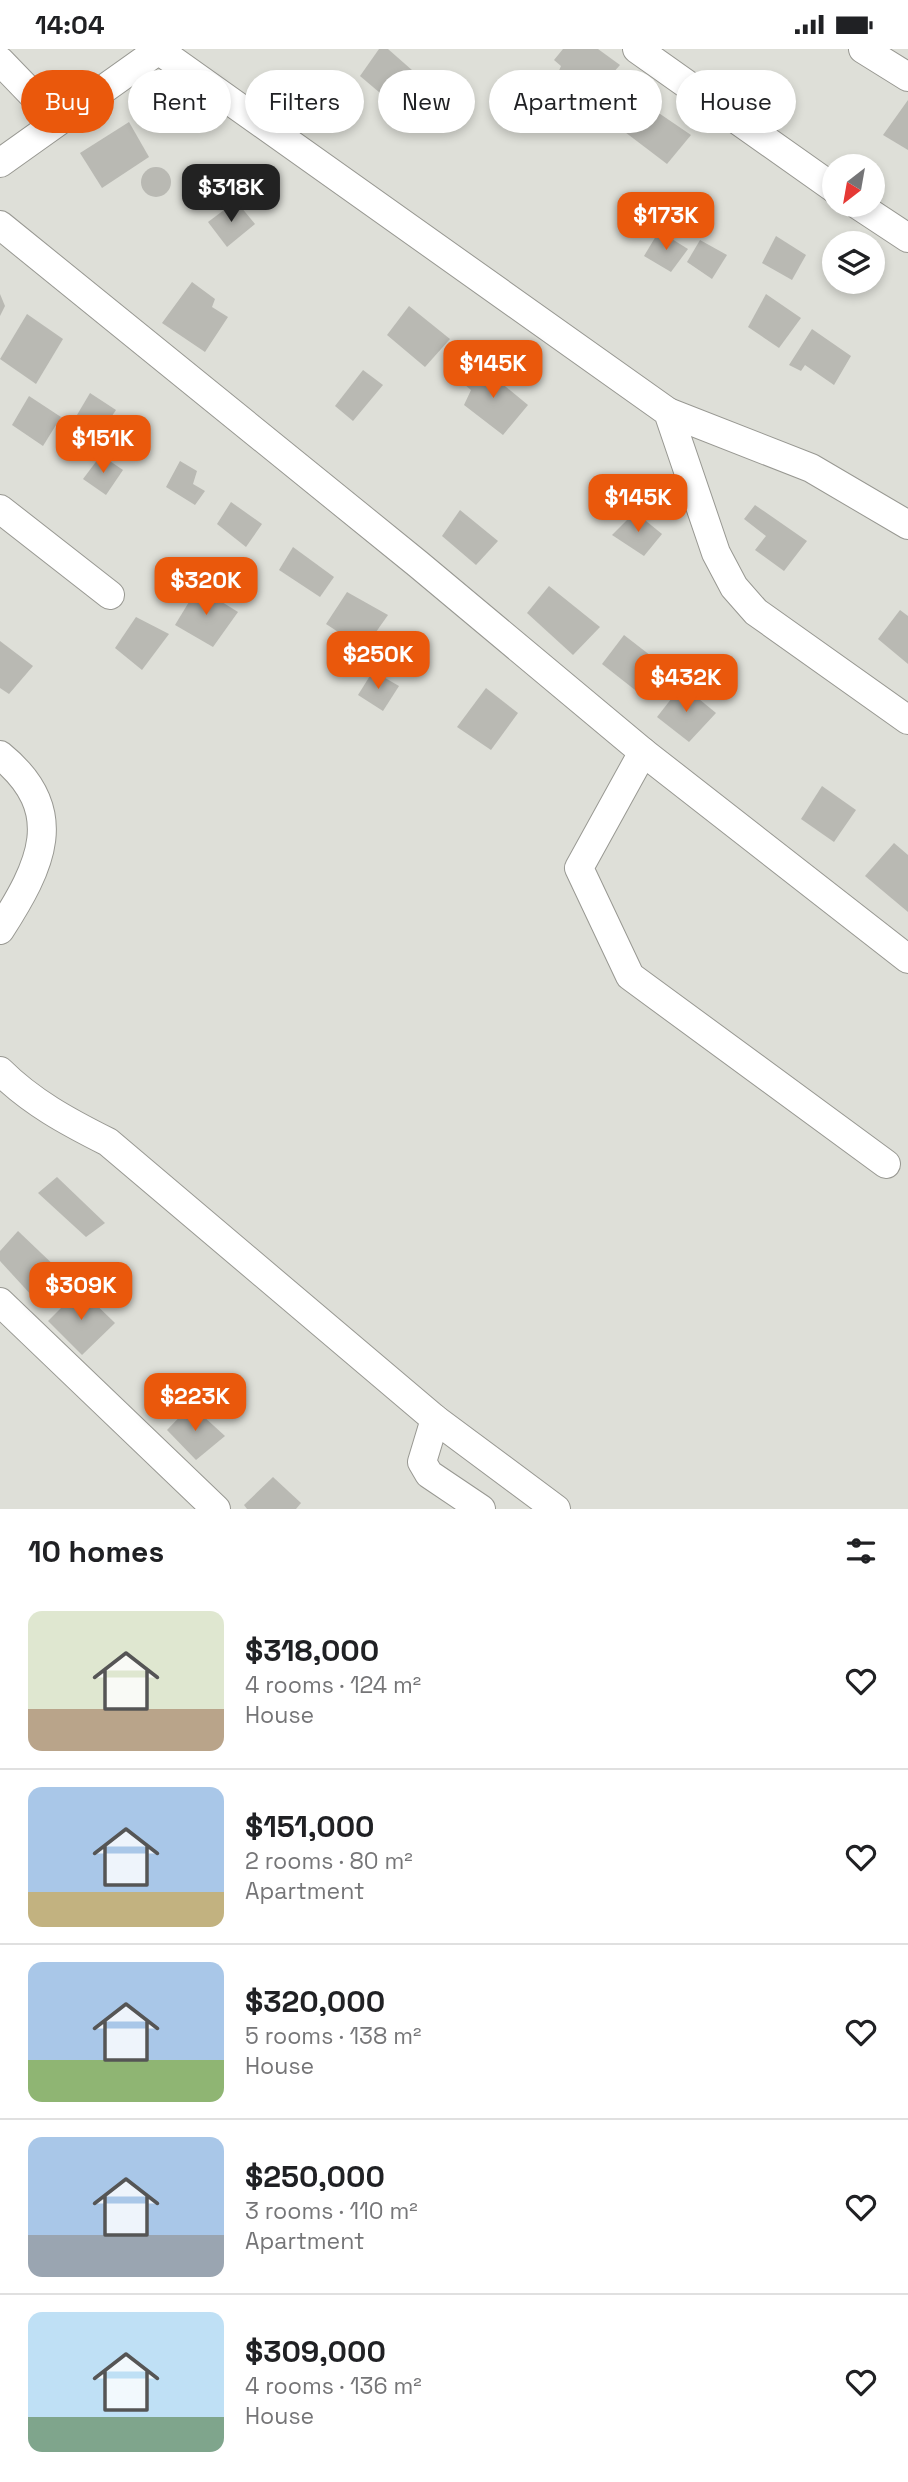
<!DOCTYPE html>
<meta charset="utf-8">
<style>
:root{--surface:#fff;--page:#f2f2f2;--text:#202124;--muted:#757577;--line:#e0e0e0;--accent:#ea580c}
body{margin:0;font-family:"Space Grotesk",sans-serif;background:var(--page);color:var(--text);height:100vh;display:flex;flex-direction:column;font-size:26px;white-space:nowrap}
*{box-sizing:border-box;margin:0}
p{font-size:23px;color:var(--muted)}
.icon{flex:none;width:38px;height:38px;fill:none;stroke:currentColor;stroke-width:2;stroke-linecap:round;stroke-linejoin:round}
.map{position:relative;height:1460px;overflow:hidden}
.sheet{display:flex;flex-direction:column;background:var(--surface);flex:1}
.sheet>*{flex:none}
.hud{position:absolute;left:21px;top:21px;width:866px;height:63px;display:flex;gap:14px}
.needle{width:46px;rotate:211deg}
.buttons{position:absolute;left:822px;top:105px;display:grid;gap:14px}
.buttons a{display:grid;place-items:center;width:63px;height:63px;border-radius:50%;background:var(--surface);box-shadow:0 4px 10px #0003;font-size:35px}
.price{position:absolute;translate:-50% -60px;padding:0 16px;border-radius:14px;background:var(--accent);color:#fff;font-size:23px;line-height:46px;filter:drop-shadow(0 2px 4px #0008)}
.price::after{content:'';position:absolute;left:50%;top:42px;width:21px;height:16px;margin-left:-10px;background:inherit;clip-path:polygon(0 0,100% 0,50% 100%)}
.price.on{background:#222;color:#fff}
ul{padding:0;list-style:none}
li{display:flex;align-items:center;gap:21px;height:175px;padding:0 28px}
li+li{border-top:2px solid var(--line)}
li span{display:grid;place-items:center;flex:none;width:196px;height:140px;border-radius:14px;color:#555}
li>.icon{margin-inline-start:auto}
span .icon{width:84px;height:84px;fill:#fffc;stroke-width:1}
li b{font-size:30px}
h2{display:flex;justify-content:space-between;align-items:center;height:84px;padding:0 28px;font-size:30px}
.pill{padding:0 24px;border-radius:32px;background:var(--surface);box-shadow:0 4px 10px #0003;font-size:24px;line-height:63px}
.pill.on{background:var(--accent);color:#fff}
.status{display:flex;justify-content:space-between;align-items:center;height:49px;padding:0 35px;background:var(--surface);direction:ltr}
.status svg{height:19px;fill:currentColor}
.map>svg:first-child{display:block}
</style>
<div class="status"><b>14:04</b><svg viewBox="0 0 49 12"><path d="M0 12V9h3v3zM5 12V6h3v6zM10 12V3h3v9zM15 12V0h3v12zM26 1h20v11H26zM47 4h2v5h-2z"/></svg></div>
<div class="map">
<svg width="908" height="1460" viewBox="0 0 908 1460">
<rect width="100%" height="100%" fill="#dedfd8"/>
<g fill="#b9b9b3">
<polygon points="379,0 388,0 413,22 386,49 360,27"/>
<polygon points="563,0 598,0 620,16 595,44 582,36 577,41 558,24 561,17 554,11"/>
<polygon points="908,51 908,101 883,86"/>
<polygon points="644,54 691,86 667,115 621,80"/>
<polygon points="129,73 149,108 102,139 80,104"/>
<circle cx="156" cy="133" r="15"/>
<polygon points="236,152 255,175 227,198 208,173"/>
<polygon points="659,182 688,200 671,223 644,207"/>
<polygon points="776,187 806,206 792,231 762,214"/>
<polygon points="700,191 727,206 712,230 687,213"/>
<polygon points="192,233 215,250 212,258 228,268 205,303 162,274"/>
<polygon points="0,245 5,257 0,267"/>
<polygon points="766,245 801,269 779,299 748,278"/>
<polygon points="409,257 450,290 425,318 387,286"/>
<polygon points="27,265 63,290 36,335 0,310"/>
<polygon points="812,280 851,307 834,336 805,316 801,322 789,316"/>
<polygon points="477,314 528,356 503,386 464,356 471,341 464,335"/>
<polygon points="363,321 383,336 353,372 335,357"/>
<polygon points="90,344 116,361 98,387 74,371"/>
<polygon points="29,347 61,368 43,397 12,376"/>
<polygon points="101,406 123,421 106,446 83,430"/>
<polygon points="180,412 197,422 193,435 205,442 195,456 166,438"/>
<polygon points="231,453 262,475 246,498 217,475"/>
<polygon points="755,456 807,492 784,522 755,501 766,487 744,470"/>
<polygon points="460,461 498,492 476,516 442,487"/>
<polygon points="635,463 662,485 644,507 612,486"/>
<polygon points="293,498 334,528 320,548 279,521"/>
<polygon points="549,537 600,578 573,606 527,564"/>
<polygon points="198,538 238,563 213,598 175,576"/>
<polygon points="347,543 388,566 364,600 326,575"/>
<polygon points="900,561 908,567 908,615 878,590"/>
<polygon points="136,568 169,585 142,621 115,599"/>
<polygon points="624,586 664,617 644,648 602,615"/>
<polygon points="0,592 33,617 9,645 0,639"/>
<polygon points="373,622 399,637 383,662 358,646"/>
<polygon points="682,636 716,664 689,693 657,668"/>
<polygon points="486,639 518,664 491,701 457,678"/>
<polygon points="822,737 856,761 834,793 801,770"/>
<polygon points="894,794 908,806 908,863 865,827"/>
<polygon points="57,1128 105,1174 86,1188 38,1144"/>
<polygon points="18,1182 61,1223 33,1248 0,1212 0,1202"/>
<polygon points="80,1240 115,1274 82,1306 48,1272"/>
<circle cx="222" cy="1339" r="10"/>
<polygon points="191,1356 225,1387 196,1411 167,1381"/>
<polygon points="273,1428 301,1454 296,1460 247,1460 244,1456"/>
</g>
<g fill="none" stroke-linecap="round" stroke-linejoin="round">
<g stroke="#989892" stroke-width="30">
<g id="minor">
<polyline points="157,0 668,363 716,504 734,538 756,563 908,671"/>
<polyline points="637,0 835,140"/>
<polyline points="863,0 908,28"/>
<polyline points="0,12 58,72"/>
<polyline points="0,114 160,0"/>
<polyline points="858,156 908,189"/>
<polyline points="0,176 418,515 643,703 908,910"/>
<polyline points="668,363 811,419 908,476"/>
<polyline points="0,460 110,546"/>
<polyline points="643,703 579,819 630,927 886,1115"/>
<path d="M0 706C69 762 41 817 0 881"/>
<path d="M0 1022C31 1053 68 1073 108 1093L435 1370 556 1460"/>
<polyline points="0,1253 216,1460"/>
<polyline points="435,1370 422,1413 429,1425 481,1460"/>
</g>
</g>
<use href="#minor" stroke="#fff" stroke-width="28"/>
</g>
</svg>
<div class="buttons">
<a><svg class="needle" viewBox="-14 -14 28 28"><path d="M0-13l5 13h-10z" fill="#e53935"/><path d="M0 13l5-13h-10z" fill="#757577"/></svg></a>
<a><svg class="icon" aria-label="layers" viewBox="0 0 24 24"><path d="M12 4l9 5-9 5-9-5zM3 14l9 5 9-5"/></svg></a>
</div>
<b class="price on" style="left:231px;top:175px">$318K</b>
<b class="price" style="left:666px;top:203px">$173K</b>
<b class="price" style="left:493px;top:351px">$145K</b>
<b class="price" style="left:103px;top:426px">$151K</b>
<b class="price" style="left:638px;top:485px">$145K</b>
<b class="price" style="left:206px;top:568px">$320K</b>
<b class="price" style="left:378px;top:642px">$250K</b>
<b class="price" style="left:686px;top:665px">$432K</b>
<b class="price" style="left:81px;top:1273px">$309K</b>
<b class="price" style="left:195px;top:1384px">$223K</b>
<div class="hud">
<a class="pill on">Buy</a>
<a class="pill">Rent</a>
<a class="pill">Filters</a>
<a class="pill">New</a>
<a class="pill">Apartment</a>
<a class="pill">House</a>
</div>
</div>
<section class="sheet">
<h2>10 homes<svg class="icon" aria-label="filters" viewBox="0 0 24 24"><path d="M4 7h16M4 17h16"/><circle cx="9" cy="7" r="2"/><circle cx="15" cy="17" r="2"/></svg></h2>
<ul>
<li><span style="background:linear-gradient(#dfe7d0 70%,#b9a48a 0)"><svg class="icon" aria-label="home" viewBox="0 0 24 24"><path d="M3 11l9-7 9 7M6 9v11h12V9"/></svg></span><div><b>$318,000</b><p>4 rooms · 124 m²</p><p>House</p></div><svg class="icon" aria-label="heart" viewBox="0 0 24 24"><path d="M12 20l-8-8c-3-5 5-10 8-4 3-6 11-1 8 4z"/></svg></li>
<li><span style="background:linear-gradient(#a9c7e8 75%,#c2b280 0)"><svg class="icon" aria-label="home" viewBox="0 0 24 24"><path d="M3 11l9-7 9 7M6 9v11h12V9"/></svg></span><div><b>$151,000</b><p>2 rooms · 80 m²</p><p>Apartment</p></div><svg class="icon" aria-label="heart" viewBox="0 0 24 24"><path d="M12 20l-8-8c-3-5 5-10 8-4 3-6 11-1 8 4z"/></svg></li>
<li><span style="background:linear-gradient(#a9c7e8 70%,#8fb573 0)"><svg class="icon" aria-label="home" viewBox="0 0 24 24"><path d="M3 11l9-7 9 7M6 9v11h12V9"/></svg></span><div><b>$320,000</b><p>5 rooms · 138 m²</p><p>House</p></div><svg class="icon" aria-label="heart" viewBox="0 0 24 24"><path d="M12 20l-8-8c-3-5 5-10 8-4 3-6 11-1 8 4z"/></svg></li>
<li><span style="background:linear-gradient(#a9c7e8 70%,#9aa5b1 0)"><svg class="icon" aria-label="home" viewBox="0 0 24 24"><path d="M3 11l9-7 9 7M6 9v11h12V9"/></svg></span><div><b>$250,000</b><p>3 rooms · 110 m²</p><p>Apartment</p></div><svg class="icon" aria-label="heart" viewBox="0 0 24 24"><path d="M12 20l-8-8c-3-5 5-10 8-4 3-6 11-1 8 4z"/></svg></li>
<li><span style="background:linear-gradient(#bfe0f5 75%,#7fa58c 0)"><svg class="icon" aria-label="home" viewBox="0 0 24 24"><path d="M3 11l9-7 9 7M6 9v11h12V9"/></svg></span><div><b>$309,000</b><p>4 rooms · 136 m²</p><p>House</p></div><svg class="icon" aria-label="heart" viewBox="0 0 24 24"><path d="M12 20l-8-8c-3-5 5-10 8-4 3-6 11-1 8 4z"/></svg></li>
</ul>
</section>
